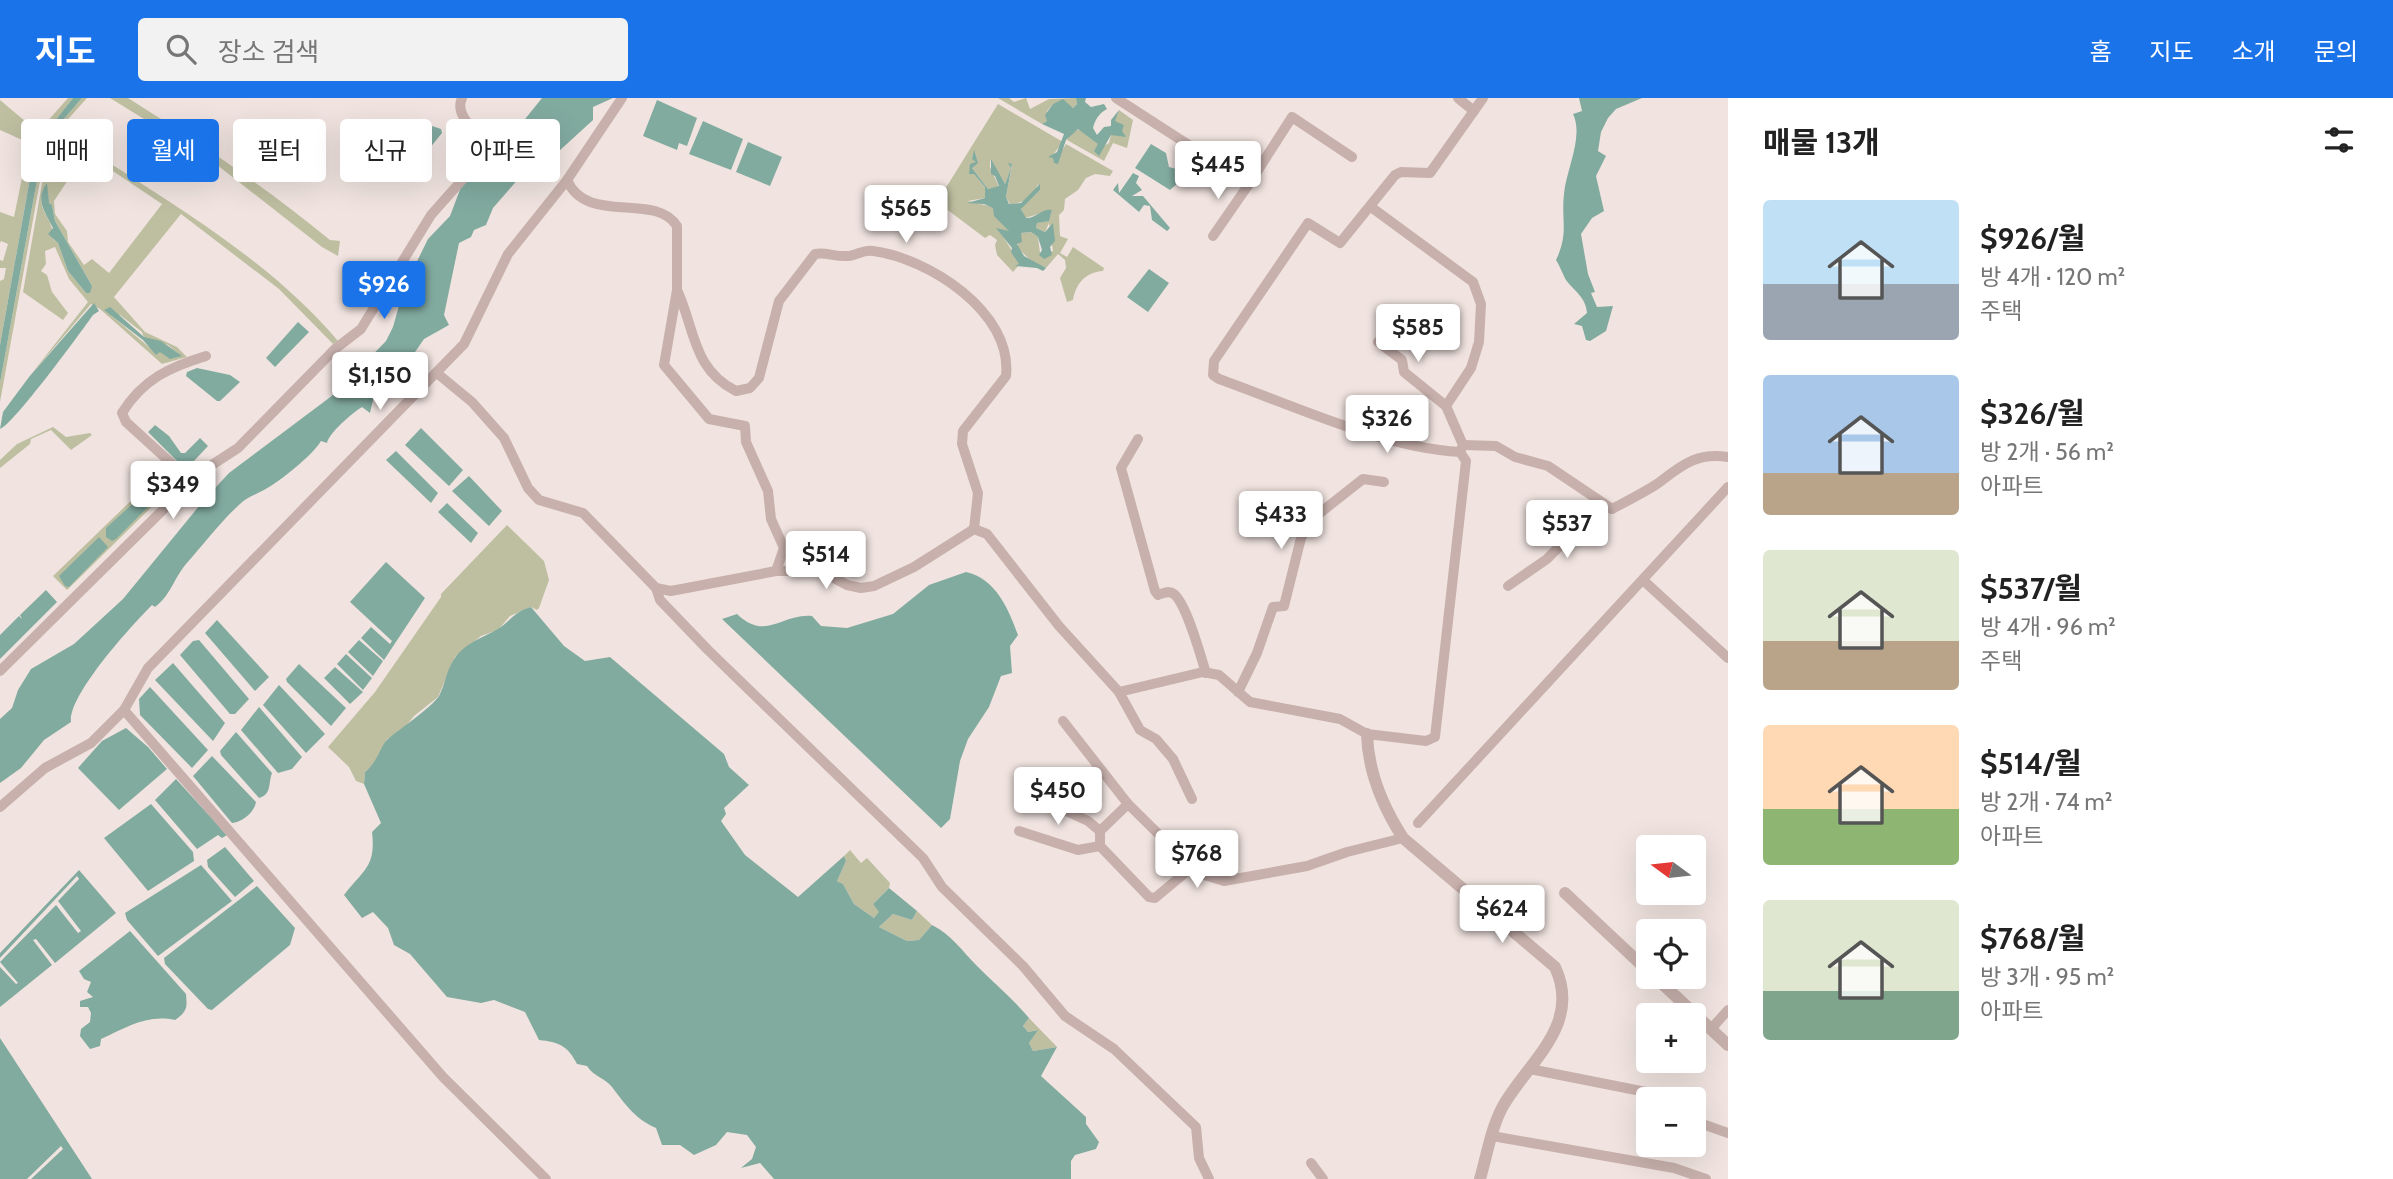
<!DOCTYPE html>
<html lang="ko">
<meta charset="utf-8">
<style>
:root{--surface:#fff;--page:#f2f2f2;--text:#222;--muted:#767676;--accent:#1a73e8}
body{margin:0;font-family:Cabin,"Noto Sans KR",sans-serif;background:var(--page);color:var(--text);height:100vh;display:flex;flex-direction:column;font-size:26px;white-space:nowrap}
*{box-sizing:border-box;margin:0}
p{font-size:23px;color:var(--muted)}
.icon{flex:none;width:38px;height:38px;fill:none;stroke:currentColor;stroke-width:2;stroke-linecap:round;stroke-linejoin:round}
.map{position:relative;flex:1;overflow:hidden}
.details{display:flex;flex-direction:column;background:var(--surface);width:665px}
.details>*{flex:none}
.top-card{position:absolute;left:21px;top:21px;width:665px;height:63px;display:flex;gap:14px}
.needle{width:46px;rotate:285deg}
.tools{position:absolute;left:1636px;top:737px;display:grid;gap:14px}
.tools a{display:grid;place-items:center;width:70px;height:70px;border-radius:7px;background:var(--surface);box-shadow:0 7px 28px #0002;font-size:35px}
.price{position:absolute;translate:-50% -60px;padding:0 16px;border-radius:7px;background:#fff;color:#222;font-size:23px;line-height:46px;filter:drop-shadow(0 2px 4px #0008)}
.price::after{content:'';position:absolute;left:50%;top:42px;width:21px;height:16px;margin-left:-10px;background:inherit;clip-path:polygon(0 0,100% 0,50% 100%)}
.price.active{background:var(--accent);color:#fff}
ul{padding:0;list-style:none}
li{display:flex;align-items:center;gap:21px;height:175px;padding:0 35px}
li span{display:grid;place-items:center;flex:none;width:196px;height:140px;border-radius:7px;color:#555}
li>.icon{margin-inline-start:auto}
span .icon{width:84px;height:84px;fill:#fffc;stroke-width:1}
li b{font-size:30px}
h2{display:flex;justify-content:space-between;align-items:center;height:84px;padding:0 35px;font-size:30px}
.chip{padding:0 24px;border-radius:7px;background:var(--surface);box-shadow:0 7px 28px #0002;font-size:24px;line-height:63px}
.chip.active{background:var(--accent);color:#fff}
header{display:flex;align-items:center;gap:42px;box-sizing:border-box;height:98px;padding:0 35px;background:var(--accent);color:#fff}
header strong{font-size:33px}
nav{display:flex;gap:38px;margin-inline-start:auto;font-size:24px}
.search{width:490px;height:63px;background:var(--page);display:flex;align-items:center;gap:18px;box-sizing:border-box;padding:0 24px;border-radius:7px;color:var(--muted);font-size:26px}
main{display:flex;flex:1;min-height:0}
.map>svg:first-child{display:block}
</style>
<header>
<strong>지도</strong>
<div class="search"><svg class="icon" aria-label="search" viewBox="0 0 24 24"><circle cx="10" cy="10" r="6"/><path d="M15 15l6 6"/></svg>장소 검색</div>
<nav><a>홈</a><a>지도</a><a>소개</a><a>문의</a></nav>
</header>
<main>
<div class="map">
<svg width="1728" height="1081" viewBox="0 0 1728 1081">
<rect width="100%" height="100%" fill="#f1e4e0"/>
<g fill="#bebfa1" fill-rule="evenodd">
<polygon points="68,0 73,0 36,47 0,247 0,183 4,181 6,170 0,170 0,162 3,163 8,146 1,143 0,145 0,114 14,119 29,45 0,32 0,2 38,34"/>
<path d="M82 0H87L62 28 75 38 76 43C166 103 267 159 338 243L333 246 279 191 181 116 114 199 145 234 177 249 187 259 162 266 100 211 91 206 29 279 88 204 69 181 55 149 45 153 46 166 41 173 47 177 52 194 68 215 63 222 23 194 48 51 50 46 63 54 70 43 58 33 46 50 0 304V285L44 44ZM86 55 162 106 109 175 92 161 84 167 68 144 67 133 55 116 54 103ZM47 88 45 92 48 105 52 107 55 123 92 188 86 195 68 173 58 145 53 141C55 118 31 111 47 88ZM120 217 142 234 144 240 168 247 181 258 149 249 112 218Z"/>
<path d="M110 0H128C198 44 266 89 330 142L340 143 338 158 322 149 212 63Z"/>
<polygon points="998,0 1009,0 1014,4 1026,0 1030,11 1049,1 1076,0 1077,6 1073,10 1065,4 1053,6 1047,13 1047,23 1042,26"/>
<path d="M998 6 1063 44 1052 58H1059L1066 46 1113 73 1110 78 1095 76 1086 80 1078 92 1065 101 1064 112 1059 117 1060 138 1068 141 1060 155 1067 159 1073 149 1104 170 1103 173C1085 174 1076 186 1073 202L1067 204 1060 180 1066 170 1065 162 1058 156 1046 170 1033 165 1017 149 1021 135 1031 134 1038 139 1040 155 1053 153 1049 125 1045 134 1036 130 1037 125 1049 122 1052 112 1025 120 1021 110 1040 92 1038 86C1034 99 1022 106 1010 106L1006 99 1012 67 1009 66 1011 70 1005 86 990 62V69L999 89 988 91 972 70 977 62 972 57 976 64C973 67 971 71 969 75L974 76 985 89V100L968 103 993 109 1010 134 1001 135 1020 166 1013 174 997 157 995 147 997 142 990 137 985 140 937 104Z"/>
<polygon points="1119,12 1133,22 1127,50 1113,45 1104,63 1067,42 1072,33 1082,31 1099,46 1094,53 1109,45 1111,37 1119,37 1123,27 1114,23"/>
<polygon points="53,329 66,339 90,335 92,337 71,352 51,332 31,341 30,346 0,370 0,362 17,346"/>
<polygon points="168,367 154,391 159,396 156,393 162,388 167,389 178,378 180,381 67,492 53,478"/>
<polygon points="507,427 544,463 549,482 539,510 537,512 531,509 510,518 498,532 481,538 455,559 438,599 414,618 402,633 387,641 377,665 365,674 364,686 356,683 349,669 328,649 375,594 441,499 441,496"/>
<polygon points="850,752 861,765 867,760 890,785 889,790 873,806 880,814 874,820 854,806 843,786 837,783 846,763 844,758"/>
<polygon points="917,813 932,827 919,842 907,843 879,829 893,816 912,822"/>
<polygon points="1029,920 1057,949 1033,953 1029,945 1037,932 1028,934 1023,928"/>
</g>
<g fill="#82aba0">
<polygon points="73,0 82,0 44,44 0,285 0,247 36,47"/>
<path d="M542 0H613L593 9V22L558 54 552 69 542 75 534 73 520 79 493 110 486 127 474 132 471 139 459 145 444 217 449 227 424 241 402 273 373 302 370 315 362 309C352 315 329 335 327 345L321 343C313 357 279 384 264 392 255 397 247 399 240 406 220 424 204 446 186 466 174 480 171 497 155 509L152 507C132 527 68 597 71 624L44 642 21 670 0 685V621L12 610 18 592 31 571 74 546 123 501 204 402 229 375 349 285 350 276 336 257 357 273 386 243 393 229 404 190 428 141 450 118 461 89 490 56 501 51Z"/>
<path d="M1076 0H1086L1085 4 1091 9 1104 6 1107 11C1099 15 1095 22 1093 30L1097 37 1104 29 1111 28V22L1119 12 1115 23 1124 27 1122 33 1126 39 1111 37 1099 58 1094 53 1098 46 1078 31 1066 42 1058 66 1054 65 1053 60 1048 59 1057 54 1064 36 1042 26 1047 23 1045 17 1053 6 1063 1 1073 10 1077 6Z"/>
<path d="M1579 0H1642L1616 11 1608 20 1601 34 1598 53 1606 58 1596 78 1604 113 1592 120 1581 136 1588 176 1595 194 1591 195 1597 209 1613 208 1606 233 1590 243 1586 242 1582 228 1574 226 1587 215C1586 199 1574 193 1566 182 1563 177 1560 168 1556 162 1569 135 1561 123 1564 96 1566 72 1584 39 1573 16L1582 13Z"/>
<polygon points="657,2 697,20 687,48 679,45 677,52 643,38"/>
<polygon points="703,23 743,41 731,72 689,56"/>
<polygon points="423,25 441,31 442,35 425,56 411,47"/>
<polygon points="748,44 782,59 770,88 736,74"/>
<polygon points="1151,46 1166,55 1169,69 1180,72 1179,84 1170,92 1135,70"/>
<path d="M974 52 978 65 972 70 988 91 999 88 995 78 991 76V61L1005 86 1011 70 1008 65 1012 66 1006 99 1009 106 1021 105 1040 86V92L1021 111 1026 120C1035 121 1042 110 1052 112L1049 123 1037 125 1036 130 1045 134 1053 125 1055 143 1050 149 1052 157 1044 161 1039 157 1042 152 1038 139 1031 134 1021 135 1022 144 1017 146 1024 158 1046 170 1043 173 1037 170 1015 168 1019 166 1011 154 1012 150 996 130 1009 133 994 118 993 110 984 106 967 105 985 100V89L974 76H969L970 66 976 64 972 61Z"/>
<polygon points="1133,75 1139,78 1136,85 1142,92 1132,98 1143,98 1170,130 1167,133 1152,122 1150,108 1144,107 1139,114 1113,92 1118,85 1119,95"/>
<path d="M47 85 49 105 52 107 55 123 92 188 90 195H86L68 173 58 145 48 136 53 130C46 115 34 102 47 85Z"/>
<polygon points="1149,171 1169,185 1148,214 1127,199"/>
<path d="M94 205 99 213 93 217C81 234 13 327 0 331L3 314 29 279Z"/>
<polygon points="110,209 144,239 161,243 182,258 170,261 160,254 156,257 143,242 104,212"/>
<polygon points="298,224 309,234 275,269 266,260"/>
<polygon points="197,270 230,277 240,284 220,303 217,303 186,278 187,274"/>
<polygon points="155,327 169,338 181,355 185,355 200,340 208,348 193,364 182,368 148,334"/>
<polygon points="421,330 463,372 449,388 405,347"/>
<polygon points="396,353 438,395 431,405 386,362"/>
<polygon points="169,369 178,378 166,389 157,393 160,397 116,441 112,443 106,439 106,430 151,389 154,390 160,384 158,380"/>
<polygon points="469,378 502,413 489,428 452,393"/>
<polygon points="447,405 478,435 471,445 438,414"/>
<polygon points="99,439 108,449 69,489 65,488 59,478"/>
<polygon points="386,464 425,500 384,562 361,540 371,529 390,546 392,543 350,504"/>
<path d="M966 474C996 481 1008 510 1018 537L1010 548 1012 575 1001 578 989 609 968 641 960 663 950 721 941 730 722 521 737 516C766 544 782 515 812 518L821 528 847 530 893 516 929 487Z"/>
<polygon points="46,492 57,504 0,561 0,537 19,518 22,521 20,517"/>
<path d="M531 509 564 548 585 563 610 559 724 656 729 669 749 687 724 710 726 716 721 723 745 757 798 799 844 758 846 763 837 783 843 786 854 806 874 820 879 814 873 806 889 790 917 813 912 822 893 816 879 829 907 843 919 842 932 827C952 837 962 853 977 868 995 886 1013 901 1029 920L1023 928 1028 934 1038 932 1029 945 1033 953 1057 949 1041 978 1086 1019V1026L1099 1044 1096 1051 1075 1057 1071 1063V1081H774L760 1065 741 1070 752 1061 756 1049 747 1037 727 1034 716 1047 694 1057 680 1047H662L656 1030C635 1021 625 1006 612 989 605 980 594 979 587 968L577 966C568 948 559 944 539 942L525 914 494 902 481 905 447 899 410 856 394 847 388 830 373 814 362 820 344 797C364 771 376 769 372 734L381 725 364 686 365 674C379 663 380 647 389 640 400 631 432 609 439 598 445 587 446 574 453 563 463 546 480 541 496 532 510 525 511 515 531 509Z"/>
<polygon points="217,522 269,579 255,593 205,535"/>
<polygon points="199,542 249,601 235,616 230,616 180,557 193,543"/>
<polygon points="359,542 383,563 373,578 348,554"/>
<polygon points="346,556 372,580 363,592 337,566"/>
<polygon points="173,565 225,625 213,643 155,582"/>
<polygon points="299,566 346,610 331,628 287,584 286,581"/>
<polygon points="335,569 363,594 350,606 324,580"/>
<polygon points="279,587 325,636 306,655 263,607"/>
<polygon points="150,589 208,652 192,670 140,617 139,601"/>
<polygon points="259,609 302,659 292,671 278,675 241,632"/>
<polygon points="126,630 148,649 167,671 119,712 78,670 102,643"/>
<path d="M236 634 272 675C268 686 272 696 259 700L221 657 220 653Z"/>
<path d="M212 658 256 704C254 715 242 724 232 725L193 678Z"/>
<polygon points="176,681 227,737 222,740 218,737 197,751 155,702"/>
<polygon points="151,706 193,754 194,763 148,793 104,740"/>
<polygon points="225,749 254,783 235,799 208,769 207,762"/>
<polygon points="201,767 232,803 158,858 127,822 125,815"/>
<polygon points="79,772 116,815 55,865 36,841 33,842 52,867 0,909 0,869 16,886 18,885 0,864 56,807 78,835 81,833 58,803 79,781 77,778 0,860 0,855"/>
<polygon points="257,788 295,830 290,847 212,912 208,911 165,866 164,860"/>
<path d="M130 833 186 896C187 909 188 913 175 922 146 916 126 930 101 941L100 948 90 951 80 938 81 931 90 924 91 915 88 909H80V903L93 899 87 894 91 884 84 881 79 873Z"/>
<polygon points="0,940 92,1081 31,1081 63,1051 61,1048 27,1081 0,1081"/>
</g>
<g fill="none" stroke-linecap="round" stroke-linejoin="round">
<g stroke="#c8b1ad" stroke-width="10">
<polyline points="1116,0 1249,86 1292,19 1352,59"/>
<polyline points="1458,0 1474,13"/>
<path d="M567 82C587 128 654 93 677 128V192L664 267 709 321 745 328 746 344 768 393 771 421 784 450 776 473"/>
<polyline points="1371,109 1473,184 1481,206 1479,244 1471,270 1446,308 1463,347 1460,354"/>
<polyline points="1213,138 1249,86"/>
<path d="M677 192C695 230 692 271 736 293L750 290 759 280 779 203 815 156C827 154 835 159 847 158 855 158 864 151 873 153 928 160 1013 214 1006 278L963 333 962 346 978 395 974 431"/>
<polyline points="1378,244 1402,262 1404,274 1446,308"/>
<polyline points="438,276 472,304 504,340 528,390 539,402 583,415 656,490 671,493 776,473 821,473 847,487 861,490 874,488 914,469 974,431 987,436 1059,528 1119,594 1140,632 1156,641 1173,661 1192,701"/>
<path d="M1138 341 1121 370 1155 493 1158 497C1163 495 1169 492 1174 496 1187 507 1200 556 1206 575"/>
<path d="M1463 347 1496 348 1515 359 1548 368 1612 411C1627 403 1643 395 1657 386 1681 368 1696 354 1728 359"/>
<path d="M184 385 238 350 335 251 361 231 431 117 486 55V45C475 32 454 17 462 0"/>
<polyline points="1644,483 1728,560"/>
<polyline points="1508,488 1547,461 1601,406"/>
<polyline points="656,490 660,502 708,552 923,760 942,789 1023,868 1065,918 1114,951 1196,1029 1199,1060 1209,1081"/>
<path d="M0 573 180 395 184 385 181 374 126 324 122 315C143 281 170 269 206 258"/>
<path d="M1119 594 1203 574 1219 577 1250 604 1340 621 1367 636 1426 643 1435 639 1466 363 1460 354C1384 350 1292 307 1219 281L1213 277 1214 263 1308 125 1340 145 1395 77 1401 74 1430 75 1483 0"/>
<polyline points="1238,594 1257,555 1273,509 1284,508 1301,440 1311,422 1363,381 1384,384"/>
<polyline points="124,612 148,570 464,246 508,156 567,82 622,0"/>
<polyline points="1063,623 1128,706 1198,775 1224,783 1307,768 1347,754 1403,740"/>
<polyline points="1030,696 1088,723 1100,733"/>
<polyline points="1128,706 1100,733 1100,748 1149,799 1155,800 1192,769"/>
<polyline points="0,709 45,670 91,645 124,612 443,979 546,1081"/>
<polyline points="1418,725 1728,389"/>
<polyline points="1019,733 1078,752 1100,748"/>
<polyline points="1711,931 1728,912"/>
<polyline points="1530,971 1656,996 1663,1001"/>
<polyline points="1694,1023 1728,1035"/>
<polyline points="1492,1038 1674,1070 1706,1081"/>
<polyline points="1311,1065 1323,1081"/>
</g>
<g stroke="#c8b1ad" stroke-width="12">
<path d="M1367 636C1368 673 1383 709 1403 740L1555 869C1582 927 1529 963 1503 1008 1491 1030 1487 1057 1480 1081"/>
<polyline points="1565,795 1648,873"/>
<polyline points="1654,878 1728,947"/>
</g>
</g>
</svg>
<div class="tools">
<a><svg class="needle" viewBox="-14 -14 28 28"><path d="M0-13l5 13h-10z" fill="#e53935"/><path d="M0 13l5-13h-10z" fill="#767676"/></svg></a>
<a><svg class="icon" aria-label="locate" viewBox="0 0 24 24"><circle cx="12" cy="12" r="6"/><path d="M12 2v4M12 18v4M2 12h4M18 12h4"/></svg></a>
<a>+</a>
<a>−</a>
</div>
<b class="price" style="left:1218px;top:103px">$445</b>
<b class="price" style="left:906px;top:147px">$565</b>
<b class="price active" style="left:384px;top:223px">$926</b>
<b class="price" style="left:1418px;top:266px">$585</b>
<b class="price" style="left:380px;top:314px">$1,150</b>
<b class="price" style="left:1387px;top:357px">$326</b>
<b class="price" style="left:173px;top:423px">$349</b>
<b class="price" style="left:1281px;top:453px">$433</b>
<b class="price" style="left:1567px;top:462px">$537</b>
<b class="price" style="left:826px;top:493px">$514</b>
<b class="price" style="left:1058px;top:729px">$450</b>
<b class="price" style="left:1197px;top:792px">$768</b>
<b class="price" style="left:1502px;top:847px">$624</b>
<div class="top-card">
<a class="chip">매매</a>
<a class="chip active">월세</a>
<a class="chip">필터</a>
<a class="chip">신규</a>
<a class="chip">아파트</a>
</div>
</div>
<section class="details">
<h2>매물 13개<svg class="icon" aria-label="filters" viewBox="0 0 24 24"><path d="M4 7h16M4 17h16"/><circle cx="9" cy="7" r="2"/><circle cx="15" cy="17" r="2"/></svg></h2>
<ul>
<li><span style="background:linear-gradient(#bfe0f5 60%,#9aa5b1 0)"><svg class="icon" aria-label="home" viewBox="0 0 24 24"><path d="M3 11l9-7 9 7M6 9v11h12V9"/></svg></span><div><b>$926/월</b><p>방 4개 · 120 m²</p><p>주택</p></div></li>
<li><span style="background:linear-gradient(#a9c7e8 70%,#b9a48a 0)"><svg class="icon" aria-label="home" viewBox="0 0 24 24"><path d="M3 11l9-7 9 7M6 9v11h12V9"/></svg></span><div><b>$326/월</b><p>방 2개 · 56 m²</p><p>아파트</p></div></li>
<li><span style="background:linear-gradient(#dfe7d0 65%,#b9a48a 0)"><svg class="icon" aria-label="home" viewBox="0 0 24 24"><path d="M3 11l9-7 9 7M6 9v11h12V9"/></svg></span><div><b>$537/월</b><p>방 4개 · 96 m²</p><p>주택</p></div></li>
<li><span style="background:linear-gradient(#ffd9b3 60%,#8fb573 0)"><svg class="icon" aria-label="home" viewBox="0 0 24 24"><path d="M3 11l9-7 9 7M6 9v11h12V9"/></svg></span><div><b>$514/월</b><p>방 2개 · 74 m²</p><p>아파트</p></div></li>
<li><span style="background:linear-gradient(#dfe7d0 65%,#7fa58c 0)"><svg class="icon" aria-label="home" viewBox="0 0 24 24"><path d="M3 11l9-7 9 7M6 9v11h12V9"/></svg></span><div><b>$768/월</b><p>방 3개 · 95 m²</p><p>아파트</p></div></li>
</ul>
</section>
</main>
